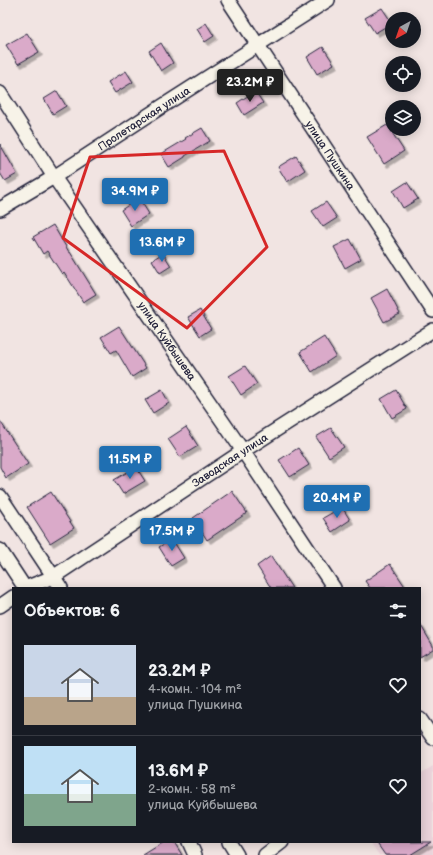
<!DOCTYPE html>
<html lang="ru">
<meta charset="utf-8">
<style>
:root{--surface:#171b24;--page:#20242c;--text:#f1f3f6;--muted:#9ea1a6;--line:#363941;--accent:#1f6fb2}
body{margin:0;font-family:"Balsamiq Sans",sans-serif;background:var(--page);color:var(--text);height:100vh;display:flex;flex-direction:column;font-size:15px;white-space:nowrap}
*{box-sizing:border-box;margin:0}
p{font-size:13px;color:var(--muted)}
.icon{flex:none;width:22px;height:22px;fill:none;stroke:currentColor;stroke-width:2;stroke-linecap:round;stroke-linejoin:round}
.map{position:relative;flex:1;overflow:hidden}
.drawer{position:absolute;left:12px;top:587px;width:409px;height:256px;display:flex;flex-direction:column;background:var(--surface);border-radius:0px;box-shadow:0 2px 10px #0003}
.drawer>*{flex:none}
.needle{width:26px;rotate:220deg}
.fabs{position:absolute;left:385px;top:12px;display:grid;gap:8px}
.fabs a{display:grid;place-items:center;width:36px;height:36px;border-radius:50%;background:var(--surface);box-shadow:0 2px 10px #0003;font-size:20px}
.price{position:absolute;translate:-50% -34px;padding:0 9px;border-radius:4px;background:var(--accent);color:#fff;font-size:13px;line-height:26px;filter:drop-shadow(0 1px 2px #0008)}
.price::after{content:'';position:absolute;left:50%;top:24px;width:12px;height:9px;margin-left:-6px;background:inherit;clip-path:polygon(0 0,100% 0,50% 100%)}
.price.active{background:#222;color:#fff}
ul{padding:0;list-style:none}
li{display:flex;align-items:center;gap:12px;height:100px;padding:0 12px}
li+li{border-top:1px solid var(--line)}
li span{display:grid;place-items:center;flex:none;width:112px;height:80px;border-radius:0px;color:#555}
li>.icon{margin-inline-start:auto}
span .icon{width:48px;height:48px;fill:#fffc;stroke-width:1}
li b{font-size:17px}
h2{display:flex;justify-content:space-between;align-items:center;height:48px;padding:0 12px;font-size:17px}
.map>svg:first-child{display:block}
</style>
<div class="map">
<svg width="433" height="855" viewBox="0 0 433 855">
<defs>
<filter id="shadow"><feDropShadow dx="3.5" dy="3.5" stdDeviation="0" flood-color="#0004"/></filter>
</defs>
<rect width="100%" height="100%" fill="#f1e4e2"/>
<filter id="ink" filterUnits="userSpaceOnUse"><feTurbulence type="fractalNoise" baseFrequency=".025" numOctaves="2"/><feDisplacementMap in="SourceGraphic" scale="8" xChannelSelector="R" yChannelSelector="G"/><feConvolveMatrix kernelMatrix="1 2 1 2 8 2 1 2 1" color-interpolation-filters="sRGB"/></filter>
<g filter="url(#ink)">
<polygon fill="#ead3da" points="433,766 433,855 379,855 370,842 420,842 420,774"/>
<g fill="#daaac9" stroke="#22223b" filter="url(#shadow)">
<polygon points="382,8 392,23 375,33 365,18"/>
<polygon points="206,23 214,36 205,42 197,29"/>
<polygon points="27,33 39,52 18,64 6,45"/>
<polygon points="161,43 173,63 161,71 149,51"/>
<polygon points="323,47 334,64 317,74 307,57"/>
<polygon points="126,71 133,82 115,93 108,82"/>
<polygon points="57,91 66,106 53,114 44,99"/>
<polygon points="255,91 263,103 244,115 237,103"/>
<polygon points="387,125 404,151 384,164 367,137"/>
<polygon points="202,128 210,141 185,156 185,157 169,167 161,154 186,139 185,138"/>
<polygon points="0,144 17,174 5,181 0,173"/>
<polygon points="296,156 305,170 287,182 278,167"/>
<polygon points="407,182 418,199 403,208 393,191"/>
<polygon points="139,198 149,214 131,226 121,210"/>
<polygon points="326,202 337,218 323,227 312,211"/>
<polygon points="53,225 69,252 70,252 96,294 83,302 64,272 62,274 47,251 43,254 33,237"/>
<polygon points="350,239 361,259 345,268 334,247"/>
<polygon points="163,253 171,266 160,273 152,260"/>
<polygon points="387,289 400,314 384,322 371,298"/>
<polygon points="200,310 211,329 200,336 188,317"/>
<polygon points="119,326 146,368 132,377 116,350 111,353 101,337"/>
<polygon points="324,337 336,356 312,372 300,352"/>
<polygon points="245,366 257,384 241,395 229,376"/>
<polygon points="162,390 169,403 153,413 145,400"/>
<polygon points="396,390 407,409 392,418 381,399"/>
<polygon points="0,421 28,464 6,478 0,467"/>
<polygon points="186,427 198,446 180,457 168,439"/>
<polygon points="331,428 344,447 329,457 316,437"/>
<polygon points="298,448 309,465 290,477 279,460"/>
<polygon points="136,467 145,481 123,494 114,480"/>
<polygon points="232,491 247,513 207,540 193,518"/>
<polygon points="51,492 74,528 50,543 27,507"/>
<polygon points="342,507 350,520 332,532 323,518"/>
<polygon points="172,539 184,558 171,566 159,547"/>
<polygon points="271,556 292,588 271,588 257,566"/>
<polygon points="390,564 406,588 370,588 365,581"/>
<polygon points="420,624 433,646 433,649 420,657"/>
<polygon points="164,842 174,842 182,855 143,855"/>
<polygon points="376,842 431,842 410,855 385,855"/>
</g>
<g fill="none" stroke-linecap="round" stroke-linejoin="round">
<g stroke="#22223b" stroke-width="16">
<g id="minor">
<path id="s1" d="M228 0 433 311"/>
<path id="s2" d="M0 93 54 177 243 451 334 588"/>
<path id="s3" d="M0 209 54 177 161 107 328 0"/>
<polyline points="0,496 61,588"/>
<polyline points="0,550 25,588"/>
<path id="s4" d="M25 588 53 577 243 451 433 330"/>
<polyline points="0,606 13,597"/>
<polyline points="420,719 433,738"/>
<polyline points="189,842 195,855"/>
<polyline points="229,842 237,855"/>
<polyline points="265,855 282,842"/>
</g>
</g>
<use href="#minor" stroke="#f7f3e8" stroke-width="13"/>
</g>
</g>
<path fill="none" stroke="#d62828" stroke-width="3" stroke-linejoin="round" d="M224 151 267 247 187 328 63 238 90 157Z"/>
<g text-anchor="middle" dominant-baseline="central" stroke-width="3" stroke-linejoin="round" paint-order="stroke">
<g font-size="11" fill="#22223b" stroke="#f7f3e8">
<text stroke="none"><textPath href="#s3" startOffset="170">Пролетарская улица</textPath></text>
<text stroke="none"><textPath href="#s1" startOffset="186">улица Пушкина</textPath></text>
<text stroke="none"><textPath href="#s2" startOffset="299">улица Куйбышева</textPath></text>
<text stroke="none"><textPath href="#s4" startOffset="242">Заводская улица</textPath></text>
</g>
</g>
</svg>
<div class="fabs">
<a><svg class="needle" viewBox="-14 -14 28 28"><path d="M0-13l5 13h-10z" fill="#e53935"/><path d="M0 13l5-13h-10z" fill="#9ea1a6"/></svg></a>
<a><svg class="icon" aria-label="locate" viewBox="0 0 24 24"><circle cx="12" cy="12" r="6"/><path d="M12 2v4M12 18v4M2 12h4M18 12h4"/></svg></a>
<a><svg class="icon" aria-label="layers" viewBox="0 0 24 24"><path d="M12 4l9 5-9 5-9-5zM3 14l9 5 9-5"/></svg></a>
</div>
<b class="price active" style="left:250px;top:103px">23.2M ₽</b>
<b class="price" style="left:135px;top:212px">34.9M ₽</b>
<b class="price" style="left:162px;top:263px">13.6M ₽</b>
<b class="price" style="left:130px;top:480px">11.5M ₽</b>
<b class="price" style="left:337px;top:519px">20.4M ₽</b>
<b class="price" style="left:172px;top:552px">17.5M ₽</b>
<section class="drawer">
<h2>Объектов: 6<svg class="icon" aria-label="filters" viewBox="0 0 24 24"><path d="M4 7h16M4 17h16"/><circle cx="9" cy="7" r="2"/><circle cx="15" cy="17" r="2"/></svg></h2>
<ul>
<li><span style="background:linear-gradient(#c9d6e8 65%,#b9a48a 0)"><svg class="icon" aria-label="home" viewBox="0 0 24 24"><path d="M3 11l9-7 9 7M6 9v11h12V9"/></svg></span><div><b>23.2M ₽</b><p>4-комн. · 104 m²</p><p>улица Пушкина</p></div><svg class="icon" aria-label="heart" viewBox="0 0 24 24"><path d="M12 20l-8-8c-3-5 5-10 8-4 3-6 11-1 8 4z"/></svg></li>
<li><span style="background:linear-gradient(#bfe0f5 60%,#7fa58c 0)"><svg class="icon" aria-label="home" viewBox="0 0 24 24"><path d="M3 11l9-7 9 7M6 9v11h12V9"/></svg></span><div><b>13.6M ₽</b><p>2-комн. · 58 m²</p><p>улица Куйбышева</p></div><svg class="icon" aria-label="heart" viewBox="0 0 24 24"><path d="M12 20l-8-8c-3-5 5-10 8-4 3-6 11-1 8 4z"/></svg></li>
</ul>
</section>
</div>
